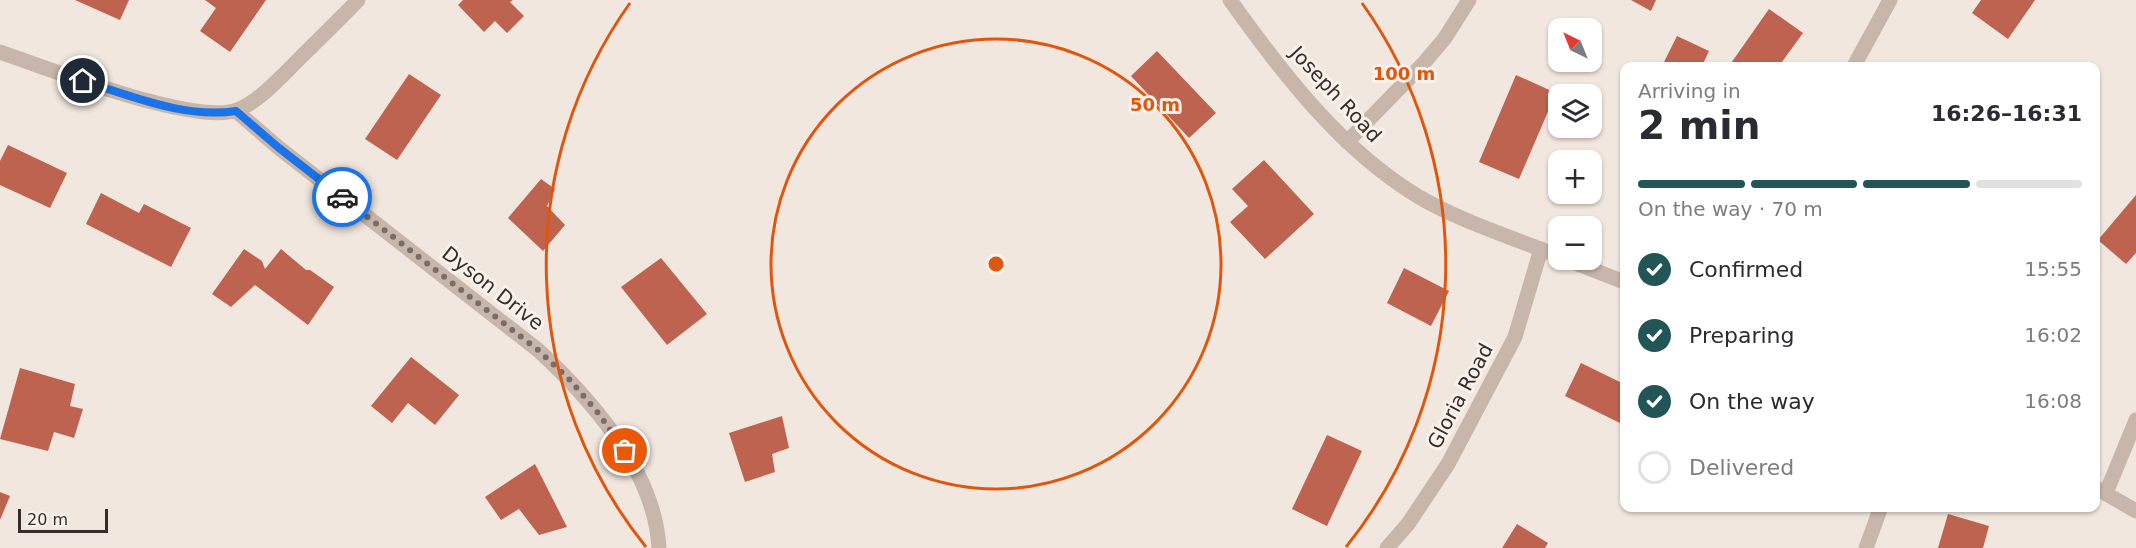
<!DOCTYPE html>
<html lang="en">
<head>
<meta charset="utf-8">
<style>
  body { margin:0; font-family:"DejaVu Sans",sans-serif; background:#f2f2f3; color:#2b2b33; height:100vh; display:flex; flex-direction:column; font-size:22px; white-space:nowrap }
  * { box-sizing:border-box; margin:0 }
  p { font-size:20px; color:#7c7c81 }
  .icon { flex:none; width:33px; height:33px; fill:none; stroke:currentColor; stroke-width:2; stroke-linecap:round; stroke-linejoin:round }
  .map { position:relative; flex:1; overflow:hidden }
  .drawer { position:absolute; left:1620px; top:62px; width:480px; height:450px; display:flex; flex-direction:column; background:#fff; border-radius:12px; box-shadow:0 2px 4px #0004 }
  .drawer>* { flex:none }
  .needle { width:39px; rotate:317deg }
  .controls { position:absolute; left:1548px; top:18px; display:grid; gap:12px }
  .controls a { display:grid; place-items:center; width:54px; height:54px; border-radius:12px; background:#fff; box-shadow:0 2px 4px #0004; font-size:30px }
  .scale { position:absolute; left:18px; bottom:15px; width:90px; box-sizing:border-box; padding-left:6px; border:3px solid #362d2a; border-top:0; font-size:16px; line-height:21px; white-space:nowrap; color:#362d2a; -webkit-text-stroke:4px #f9f1ea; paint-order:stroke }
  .pin { position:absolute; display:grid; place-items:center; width:51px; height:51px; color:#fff; margin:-26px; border:3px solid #fff; border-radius:50%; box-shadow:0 2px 6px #0007 }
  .courier { position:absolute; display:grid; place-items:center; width:60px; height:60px; margin:-30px; border:4px solid #1a73e8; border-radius:50%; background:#fff; color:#222; box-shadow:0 2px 8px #0007 }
  .headline em { font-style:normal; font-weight:600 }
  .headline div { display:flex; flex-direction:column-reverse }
  .headline { display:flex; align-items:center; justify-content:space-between; height:102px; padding:0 18px }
  h1 { font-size:39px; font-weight:600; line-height:45px }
  .bar { display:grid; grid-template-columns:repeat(4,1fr); gap:9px 6px; align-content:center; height:72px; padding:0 18px }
  .bar i { height:8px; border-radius:4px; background:#e1e1e2 }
  .bar .active { background:#255 }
  .bar p { grid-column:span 4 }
  ol { padding:0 18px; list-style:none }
  li { display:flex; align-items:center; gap:18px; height:66px }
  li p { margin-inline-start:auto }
  li .icon { padding:6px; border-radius:50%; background:#255; color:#fff; stroke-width:4 }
  li:last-child { color:#7c7c81 }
  li i { width:33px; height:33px; border:3px solid #e1e1e2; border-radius:50% }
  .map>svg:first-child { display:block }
</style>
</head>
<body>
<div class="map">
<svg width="2136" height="548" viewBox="0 0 2136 548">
  <rect width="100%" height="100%" fill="#f1e7de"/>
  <g fill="#bd6350">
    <polygon points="75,0 129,0 120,20"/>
    <polygon points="205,0 266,0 230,52 200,31 216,8"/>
    <polygon points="463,0 513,0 510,2 524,16 507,33 495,21 484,32 458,5"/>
    <polygon points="1631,0 1656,0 1651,11"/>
    <polygon points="1981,0 2035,0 2008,39 1972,13"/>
    <polygon points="1769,9 1803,33 1779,66 1729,66"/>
    <polygon points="1677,36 1709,51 1702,66 1662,66"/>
    <polygon points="1157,51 1216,113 1189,138 1131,76"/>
    <polygon points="409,74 441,95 397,160 365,139"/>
    <polygon points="1516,75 1556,93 1519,179 1479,162"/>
    <polygon points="8,145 67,173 50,208 0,185 0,161"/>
    <polygon points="1264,160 1314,214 1265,259 1230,222 1248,206 1232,189"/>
    <polygon points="541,179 555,189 547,206 565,225 543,251 508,218"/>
    <polygon points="101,193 139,213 144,204 191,228 171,267 86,224"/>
    <polygon points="2136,195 2136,253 2126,264 2098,240"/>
    <polygon points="244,249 262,261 265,269 281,249 306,270 310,270 334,287 308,325 255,285 231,307 212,294"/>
    <polygon points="661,258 707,314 667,345 621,287"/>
    <polygon points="1404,268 1449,291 1431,326 1387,303"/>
    <polygon points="411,357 459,395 435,425 408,403 392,423 371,406"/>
    <polygon points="1581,363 1624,384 1624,425 1565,396"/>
    <polygon points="20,368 75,384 70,406 83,409 74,438 54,432 48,451 0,439"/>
    <polygon points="782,416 789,448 772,454 775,472 745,482 729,433"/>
    <polygon points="1327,435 1362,451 1327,526 1292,509"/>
    <polygon points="535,464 567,527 539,535 519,509 501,520 485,497"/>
    <polygon points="0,492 10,496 0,520"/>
    <polygon points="1948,514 1989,526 1983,548 1938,548"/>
    <polygon points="1517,524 1548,543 1545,548 1502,548"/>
  </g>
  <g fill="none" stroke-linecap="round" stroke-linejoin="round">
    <g stroke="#c8b6ab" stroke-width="15">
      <path d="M1230,0c52,73 111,150 189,197 43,25 93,40 139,59"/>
      <path d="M0,52c46,16 195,74 237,58 22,-8 46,-35 63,-52 19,-19 39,-38 58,-58"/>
      <polyline points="1854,66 1890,0"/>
      <path d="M236,111l43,37 259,202c53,49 117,122 121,198"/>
      <polyline points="1347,142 1423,64 1445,38 1469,0"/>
      <polyline points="1568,260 1624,282"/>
      <polyline points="2096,488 2136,511"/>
      <polyline points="2106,493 2136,420"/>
      <polyline points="1387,548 1408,524 1448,464 1515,337 1541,249"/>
      <polyline points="1866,548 1881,507"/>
    </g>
  </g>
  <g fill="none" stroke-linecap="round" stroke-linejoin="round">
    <polyline stroke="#776e69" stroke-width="6" stroke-dasharray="0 10.8" points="342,197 538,350 569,379 599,414 625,451"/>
    <path stroke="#1a73e8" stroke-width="8" d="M83,81c49,15 102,38 153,30l43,37 63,49"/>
  </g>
  <g fill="none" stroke="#df570e" stroke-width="3">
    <circle cx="996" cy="264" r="225"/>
    <path d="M646 547A450 450 0 0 1 630 3M1362 3A450 450 0 0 1 1346 547"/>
  </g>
  <g text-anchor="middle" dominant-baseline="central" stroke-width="6" stroke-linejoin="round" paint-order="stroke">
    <g font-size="20" fill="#362d2a" stroke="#f9f1ea">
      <text transform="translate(1336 94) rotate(47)">Joseph Road</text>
      <text transform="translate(493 288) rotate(38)">Dyson Drive</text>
      <text transform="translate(1460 396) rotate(-62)">Gloria Road</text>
    </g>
  </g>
  <circle cx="996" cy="264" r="9" fill="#df570e" stroke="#f9f1ea" stroke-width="3"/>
  <g font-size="18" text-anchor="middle" font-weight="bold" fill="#df570e" stroke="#f9f1ea" stroke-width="6" stroke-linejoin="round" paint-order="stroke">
    <text x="1404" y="80">100 m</text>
    <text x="1155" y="111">50 m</text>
  </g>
</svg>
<div class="controls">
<a><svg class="needle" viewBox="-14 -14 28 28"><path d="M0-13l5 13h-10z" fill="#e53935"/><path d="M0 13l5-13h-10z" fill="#7c7c81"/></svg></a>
<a><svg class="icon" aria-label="layers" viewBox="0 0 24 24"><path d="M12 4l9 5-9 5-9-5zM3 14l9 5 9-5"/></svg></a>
<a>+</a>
<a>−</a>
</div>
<div class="scale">20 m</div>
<div class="pin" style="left:625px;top:451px;background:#ea580c"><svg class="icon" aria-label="bag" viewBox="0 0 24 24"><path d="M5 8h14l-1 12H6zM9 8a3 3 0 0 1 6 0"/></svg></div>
<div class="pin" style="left:83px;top:81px;background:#1f2937"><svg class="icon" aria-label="home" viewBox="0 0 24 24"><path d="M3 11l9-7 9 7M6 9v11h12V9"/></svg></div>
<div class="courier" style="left:342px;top:197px"><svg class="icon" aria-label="car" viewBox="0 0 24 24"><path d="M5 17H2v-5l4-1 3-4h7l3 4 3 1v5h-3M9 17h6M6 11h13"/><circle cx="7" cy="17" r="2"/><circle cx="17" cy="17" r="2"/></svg></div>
<section class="drawer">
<div class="headline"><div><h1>2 min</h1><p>Arriving in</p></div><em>16:26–16:31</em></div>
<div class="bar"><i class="active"></i><i class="active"></i><i class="active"></i><i></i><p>On the way · 70 m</p></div>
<ol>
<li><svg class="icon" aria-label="check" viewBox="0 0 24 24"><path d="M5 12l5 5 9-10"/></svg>Confirmed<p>15:55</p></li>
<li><svg class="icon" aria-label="check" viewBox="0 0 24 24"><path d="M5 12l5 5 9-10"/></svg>Preparing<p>16:02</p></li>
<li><svg class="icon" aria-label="check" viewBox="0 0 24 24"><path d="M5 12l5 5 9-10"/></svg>On the way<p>16:08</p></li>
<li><i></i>Delivered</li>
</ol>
</section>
</div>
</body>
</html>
